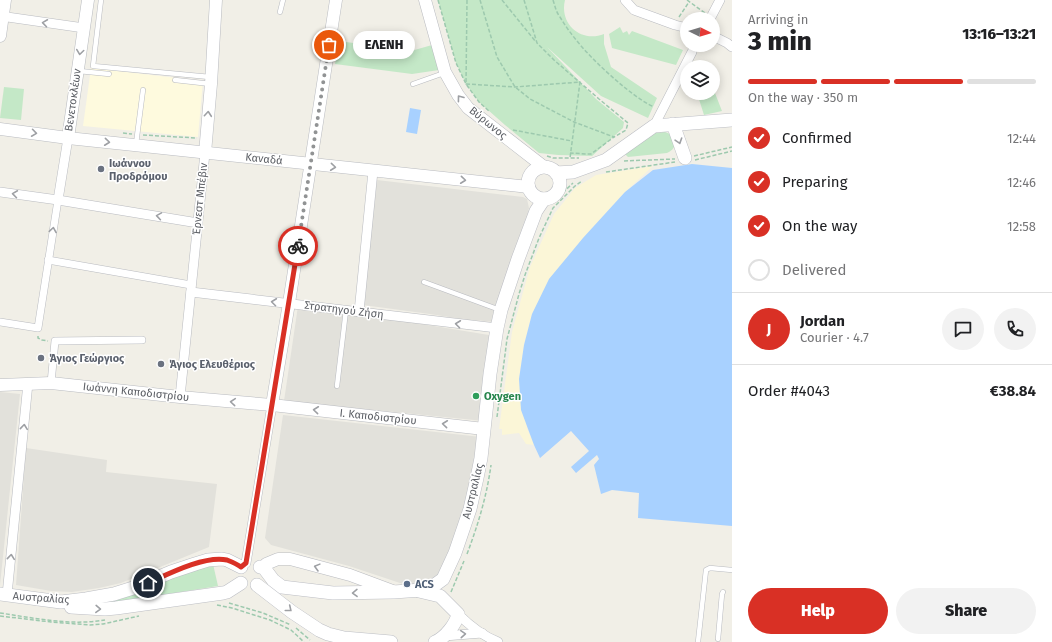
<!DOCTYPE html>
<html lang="en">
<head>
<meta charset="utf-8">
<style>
  body { margin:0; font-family:"Fira Sans",sans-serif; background:#f2f2f2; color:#202124; height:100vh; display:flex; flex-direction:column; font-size:15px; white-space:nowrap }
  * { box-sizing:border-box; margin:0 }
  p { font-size:13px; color:#757577 }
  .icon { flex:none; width:22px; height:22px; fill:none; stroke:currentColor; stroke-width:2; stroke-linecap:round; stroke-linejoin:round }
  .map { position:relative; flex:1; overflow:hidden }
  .panel { display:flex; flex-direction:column; background:#fff; width:320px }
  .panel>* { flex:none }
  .needle { width:26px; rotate:95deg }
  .fabs { position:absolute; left:680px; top:12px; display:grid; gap:8px }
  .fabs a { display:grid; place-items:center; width:40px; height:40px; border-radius:50%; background:#fff; box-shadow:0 2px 10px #0003; font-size:20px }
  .pin { position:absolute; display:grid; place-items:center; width:34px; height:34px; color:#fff; margin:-17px; border:2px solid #fff; border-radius:50%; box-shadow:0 1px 4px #0007 }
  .courier { position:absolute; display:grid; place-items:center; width:40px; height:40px; margin:-20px; border:3px solid #d93025; border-radius:50%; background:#fff; color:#222; box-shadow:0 1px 5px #0007 }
  .bubble { position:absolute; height:28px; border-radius:14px; background:#fff; box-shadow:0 2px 10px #0003; font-size:13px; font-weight:800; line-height:28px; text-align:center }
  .headline em { font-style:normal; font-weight:800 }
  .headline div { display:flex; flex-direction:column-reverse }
  .headline { display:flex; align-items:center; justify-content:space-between; height:68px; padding:0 16px }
  h1 { font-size:26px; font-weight:800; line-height:30px }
  .bar { display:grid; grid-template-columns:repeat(4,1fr); gap:6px 4px; align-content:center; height:48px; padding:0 16px }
  .bar i { height:5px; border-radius:3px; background:#e0e0e0 }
  .bar .on { background:#d93025 }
  .bar p { grid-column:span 4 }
  .line { display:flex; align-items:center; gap:10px; padding:0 16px; border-top:1px solid #e0e0e0 }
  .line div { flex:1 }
  .round { display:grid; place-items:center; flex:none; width:42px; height:42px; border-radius:21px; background:#f2f2f2 }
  ol { padding:0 16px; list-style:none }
  li { display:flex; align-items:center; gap:12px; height:44px }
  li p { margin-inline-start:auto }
  li .icon { padding:4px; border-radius:50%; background:#d93025; color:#fff; stroke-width:4 }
  li:last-child { color:#757577 }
  li i { width:22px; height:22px; border:2px solid #e0e0e0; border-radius:50% }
  .primary-button { display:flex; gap:8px; margin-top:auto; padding:8px 16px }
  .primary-button a { flex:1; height:46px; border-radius:24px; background:#d93025; color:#fff; font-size:16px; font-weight:800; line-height:46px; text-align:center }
  .primary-button a+a { background:#f2f2f2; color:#202124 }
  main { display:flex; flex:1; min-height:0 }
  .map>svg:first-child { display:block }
</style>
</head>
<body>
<main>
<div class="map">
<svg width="732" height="642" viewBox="0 0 732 642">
  <rect width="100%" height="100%" fill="#f1efe7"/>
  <polygon fill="#fefade" points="91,68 203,81 198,137 83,126"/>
  <g fill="#e2e1db">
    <polygon points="377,180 523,197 527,199 529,208 527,219 494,322 474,320 474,321 430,314 363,305"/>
    <polygon points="298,306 379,317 495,336 484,421 284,401"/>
    <polygon points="0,392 20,394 0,585"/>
    <polygon points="283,415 481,437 475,482 447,565 433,582 409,586 349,566 271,545 265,538"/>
    <polygon points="26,448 107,460 106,472 217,484 209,547 121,583 99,588 72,592 51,591 16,585"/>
  </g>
  <g fill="#c4e8c7">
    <path d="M438,0h127c-6,24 16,43 39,34v10l7,23 46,31 -9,20 -47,-22 -54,-49 49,52 28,23 -1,6 -31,28 -34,-1 -19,-2 -34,-28 -26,-23 -13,-18 -10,-21z"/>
    <polygon points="620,27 623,33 627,31 629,35 632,31 683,50 676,65 612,48 609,34"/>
    <polygon points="339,41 411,51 432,45 439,70 412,74 335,64"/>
    <polygon points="4,87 24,89 21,120 0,118"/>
    <polygon points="713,88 722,111 704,115 697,93 713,93"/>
    <path d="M665,132l5,2 5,10c-1,5 -4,7 -8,9l-39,4 -3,-3 28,-21z"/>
    <polygon points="213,564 218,586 107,604 96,601"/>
  </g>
  <polygon fill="#fbf6d7" points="653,166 625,192 583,238 532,314 524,345 519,379 527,428 534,445 526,444 519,433 502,435 502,429 499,429 512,332 530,267 554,214 575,188 596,175"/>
  <g fill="#a8d1ff">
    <polygon points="410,108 421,110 417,134 406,132"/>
    <polygon points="692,164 732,168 732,526 638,518 639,493 612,490 601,494 594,465 599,459 597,455 576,473 571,467 589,451 571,431 540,458 534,445 521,410 519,379 524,345 532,314 549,279 583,238 625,192 653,170"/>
  </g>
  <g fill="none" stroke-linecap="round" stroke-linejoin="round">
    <g stroke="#b9bbc0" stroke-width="5.5">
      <g id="service">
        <polyline points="101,0 93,66 210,77"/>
        <polyline points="280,12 283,0"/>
        <polyline points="79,71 109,74"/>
        <polyline points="175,80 211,84"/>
        <polyline points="413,84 444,73"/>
        <polyline points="136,144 143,90"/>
        <polyline points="424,282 500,310"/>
        <polyline points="337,386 346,310"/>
        <polyline points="718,639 722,594 723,592"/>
        <polyline points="698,642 706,570 710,568 732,570"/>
      </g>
    </g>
    <g stroke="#b9bbc0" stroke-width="8">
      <g id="pedestrian">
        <polyline points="48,260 191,285"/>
        <polyline points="0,322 38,328 58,200"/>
        <polyline points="51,383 55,341 142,340"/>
      </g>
    </g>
    <g stroke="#b9bbc0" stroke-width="10">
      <g id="minor">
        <polyline points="625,0 634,10 675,25 687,28"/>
        <polyline points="0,16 84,28"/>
        <polyline points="710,19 720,0"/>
        <polyline points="713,36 727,43 732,47"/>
        <polyline points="654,126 692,52"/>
        <polyline points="0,192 58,200 198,223"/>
        <polyline points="58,200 68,138"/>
        <polyline points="191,292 497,328"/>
        <polyline points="359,312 373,171"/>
        <polyline points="180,397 205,153"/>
        <polyline points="246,563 272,405"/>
        <polyline points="7,595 28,383"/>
        <path d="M458,614c11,11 25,22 40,28"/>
        <polyline points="444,636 482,633"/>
      </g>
    </g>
    <g stroke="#b9bbc0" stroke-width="13">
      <g id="tertiary">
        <polyline points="425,0 445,72 458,95 468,108 544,167"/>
        <polyline points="0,36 5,0"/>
        <polyline points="0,129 68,138 529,187"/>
        <polyline points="68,138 88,0"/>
        <polyline points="205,153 211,84 216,0"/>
        <polyline points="0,385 51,383 180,397 272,405 484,429"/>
        <polyline points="272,405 289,303 336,0"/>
        <polyline points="264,568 266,564 278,559 290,559 350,575 393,591"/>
      </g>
    </g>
    <g stroke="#bcbec4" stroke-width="14">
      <g id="secondary">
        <polyline points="673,124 685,158"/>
        <circle cx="544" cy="183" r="16"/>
        <polyline points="556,173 573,172 606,160 654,126 732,120"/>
        <polyline points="260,567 264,568 273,580 282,587 333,593 394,592 421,590 432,587 443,579 455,553 470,509 477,478 481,458 490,374 497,328 501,310 518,259 536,211 544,199"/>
        <polyline points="257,585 292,612 319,630 328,634 344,638 391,642"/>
        <path d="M419,591l21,5 18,18c-2,10 -13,24 -23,28"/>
        <polyline points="0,594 61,602 86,599 114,594 133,588 171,572 195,564 208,560 222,559 227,560 241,567"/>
        <polyline points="71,607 105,609 116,608 223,593 227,592 241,583"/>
      </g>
    </g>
    <g stroke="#9dc9ae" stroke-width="1.5" stroke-dasharray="4 2" stroke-linecap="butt">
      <polyline points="438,0 456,63 466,84 479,102 490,112"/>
      <polyline points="467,0 466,84 515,87 580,82 570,158"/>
      <polyline points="480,0 497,57 515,87 530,99 574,122 614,137 591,154 587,154 570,153"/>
      <polyline points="502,0 536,42"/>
      <polyline points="524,0 537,43 554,60 599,99 628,123 626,130 614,137"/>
      <path d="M553,0c2,6 3,12 7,17 16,27 40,50 64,70 9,7 19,15 30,20"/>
      <polyline points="687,0 705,13"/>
      <polyline points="679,17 689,2"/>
      <polyline points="513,130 572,141"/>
      <polyline points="123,133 132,134"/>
      <polyline points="143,135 197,138"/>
      <polyline points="547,156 553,158 579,158"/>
      <polyline points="694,156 732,147"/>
      <polyline points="695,160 732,151"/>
      <polyline points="624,161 675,159"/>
      <polyline points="606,172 675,162"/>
      <polyline points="554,201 573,183"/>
      <polyline points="38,336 38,338 42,340 48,341"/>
      <polyline points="497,417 507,339 519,294 525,275 539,238 553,208 575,186 582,181"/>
      <path d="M467,554c11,-29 20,-59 24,-89"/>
      <polyline points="451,592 464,561"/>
      <polyline points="229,603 263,613 291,625"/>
      <polyline points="217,605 232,608 270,620 291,630 304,642"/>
      <path d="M0,613c34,5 71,13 105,7"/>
      <polyline points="0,616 51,622 90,625 103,624 139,616"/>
      <polyline points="296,628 310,640"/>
    </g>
    <use href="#service" stroke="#fff" stroke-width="4.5"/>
    <use href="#pedestrian" stroke="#fff" stroke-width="7"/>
    <use href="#minor" stroke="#fff" stroke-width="9"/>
    <use href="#tertiary" stroke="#fff" stroke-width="12"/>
    <use href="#secondary" stroke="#fff" stroke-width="13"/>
  </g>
  <defs><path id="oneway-chevron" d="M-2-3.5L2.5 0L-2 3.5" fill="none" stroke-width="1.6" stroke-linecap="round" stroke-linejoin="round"/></defs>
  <g stroke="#9ea0a4">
    <use href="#oneway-chevron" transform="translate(45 23) rotate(-172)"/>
    <use href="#oneway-chevron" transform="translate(80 52) rotate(98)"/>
    <use href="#oneway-chevron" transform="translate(460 98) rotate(-127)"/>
    <use href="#oneway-chevron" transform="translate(208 114) rotate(-85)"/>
    <use href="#oneway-chevron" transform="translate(34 133) rotate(8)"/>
    <use href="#oneway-chevron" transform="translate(679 141) rotate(72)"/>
    <use href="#oneway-chevron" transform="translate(107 142) rotate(6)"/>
    <use href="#oneway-chevron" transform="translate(333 167) rotate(6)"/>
    <use href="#oneway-chevron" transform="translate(463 180) rotate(6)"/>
    <use href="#oneway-chevron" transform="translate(15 194) rotate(-172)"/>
    <use href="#oneway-chevron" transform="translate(159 216) rotate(-171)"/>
    <use href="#oneway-chevron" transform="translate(53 230) rotate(-81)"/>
    <use href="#oneway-chevron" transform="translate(274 302) rotate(-173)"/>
    <use href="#oneway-chevron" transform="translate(458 324) rotate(-173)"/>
    <use href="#oneway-chevron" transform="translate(233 402) rotate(-175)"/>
    <use href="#oneway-chevron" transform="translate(316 410) rotate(-174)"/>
    <use href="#oneway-chevron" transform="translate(445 424) rotate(-174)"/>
    <use href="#oneway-chevron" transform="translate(24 427) rotate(-84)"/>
    <use href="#oneway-chevron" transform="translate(11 557) rotate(-84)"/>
    <use href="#oneway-chevron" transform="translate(317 567) rotate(-165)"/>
    <use href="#oneway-chevron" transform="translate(355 593) rotate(179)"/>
    <use href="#oneway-chevron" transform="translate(98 609) rotate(2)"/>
    <use href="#oneway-chevron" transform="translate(289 609) rotate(39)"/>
    <use href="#oneway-chevron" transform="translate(463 634) rotate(-4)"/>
  </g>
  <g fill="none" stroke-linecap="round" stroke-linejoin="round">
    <polyline stroke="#919394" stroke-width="4" stroke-dasharray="0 7.2" points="298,246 329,45"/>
    <path stroke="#d93025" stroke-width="5" d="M148,583c20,-9 57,-28 79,-23 5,2 10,4 14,7l5,-4 52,-317"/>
  </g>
  <g fill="#6b7280" stroke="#fff" stroke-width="1.5">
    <circle cx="101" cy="169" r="4"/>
    <circle cx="41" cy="358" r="4"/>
    <circle cx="161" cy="364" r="4"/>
  </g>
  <circle fill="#2e9e5b" stroke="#fff" stroke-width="1.5" cx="476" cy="396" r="4"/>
  <circle fill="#5c6f8a" stroke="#fff" stroke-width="1.5" cx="407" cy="584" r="4"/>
  <g text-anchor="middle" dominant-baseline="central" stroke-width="3" stroke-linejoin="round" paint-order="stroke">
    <g font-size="11" fill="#5e6167" stroke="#fff">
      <text transform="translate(73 100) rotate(-82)">Βενετοκλέων</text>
      <text transform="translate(488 123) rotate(39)">Βύρωνος</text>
      <text transform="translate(264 159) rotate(6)">Καναδά</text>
      <text transform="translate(200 199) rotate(-84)">Έρνεστ Μπέβιν</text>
      <text transform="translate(344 310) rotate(7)">Στρατηγού Ζήση</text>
      <text transform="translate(136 392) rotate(6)">Ιωάννη Καποδιστρίου</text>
      <text transform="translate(378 417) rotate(6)">Ι. Καποδιστρίου</text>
      <text transform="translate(473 491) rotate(-76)">Αυστραλίας</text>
      <text transform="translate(41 598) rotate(4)">Αυστραλίας</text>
    </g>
    <g font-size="11" font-weight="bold" fill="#5b616d" stroke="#fff" text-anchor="start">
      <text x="109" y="163">Ιωάννου<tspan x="109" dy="13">Προδρόμου</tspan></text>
      <text x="49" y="358">Άγιος Γεώργιος</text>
      <text x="169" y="364">Άγιος Ελευθέριος</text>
    </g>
    <g font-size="11" font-weight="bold" fill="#27864d" stroke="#fff" text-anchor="start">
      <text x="484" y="396">Oxygen</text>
    </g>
    <g font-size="11" font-weight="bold" fill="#4e5e75" stroke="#fff" text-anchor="start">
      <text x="415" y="584">ACS</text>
    </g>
  </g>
</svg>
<div class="fabs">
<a><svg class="needle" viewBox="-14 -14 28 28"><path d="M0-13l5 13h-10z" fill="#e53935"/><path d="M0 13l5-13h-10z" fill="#757577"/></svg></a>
<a><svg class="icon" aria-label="layers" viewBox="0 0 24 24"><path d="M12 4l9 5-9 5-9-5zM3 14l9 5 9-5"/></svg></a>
</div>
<div class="pin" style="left:329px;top:45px;background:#ea580c"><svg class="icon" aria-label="bag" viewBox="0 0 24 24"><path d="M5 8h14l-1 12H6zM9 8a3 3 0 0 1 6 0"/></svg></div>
<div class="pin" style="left:148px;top:583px;background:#1f2937"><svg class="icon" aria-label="home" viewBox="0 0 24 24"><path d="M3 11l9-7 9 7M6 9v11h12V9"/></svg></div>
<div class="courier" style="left:298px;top:246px"><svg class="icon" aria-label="bike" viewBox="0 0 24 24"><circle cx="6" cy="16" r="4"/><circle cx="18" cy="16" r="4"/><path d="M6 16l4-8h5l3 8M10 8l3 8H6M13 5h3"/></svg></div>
<div class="bubble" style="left:353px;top:31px;width:62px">ΕΛΕΝΗ</div>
</div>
<section class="panel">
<div class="headline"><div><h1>3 min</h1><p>Arriving in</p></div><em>13:16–13:21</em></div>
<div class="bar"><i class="on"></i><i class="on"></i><i class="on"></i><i></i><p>On the way · 350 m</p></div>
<ol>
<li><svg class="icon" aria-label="check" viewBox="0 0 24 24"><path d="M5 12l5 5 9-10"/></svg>Confirmed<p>12:44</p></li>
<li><svg class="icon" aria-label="check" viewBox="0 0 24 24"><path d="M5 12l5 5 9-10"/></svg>Preparing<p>12:46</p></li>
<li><svg class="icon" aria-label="check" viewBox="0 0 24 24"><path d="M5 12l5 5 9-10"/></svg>On the way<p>12:58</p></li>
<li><i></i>Delivered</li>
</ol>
<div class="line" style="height:72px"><b class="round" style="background:#d93025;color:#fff">J</b><div><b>Jordan</b><p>Courier · 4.7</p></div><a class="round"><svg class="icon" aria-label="chat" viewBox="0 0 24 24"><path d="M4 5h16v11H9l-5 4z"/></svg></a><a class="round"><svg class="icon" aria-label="phone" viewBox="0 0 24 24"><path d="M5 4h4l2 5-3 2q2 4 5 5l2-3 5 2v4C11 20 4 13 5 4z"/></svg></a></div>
<div class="line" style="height:52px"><div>Order #4043</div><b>€38.84</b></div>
<div class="primary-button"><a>Help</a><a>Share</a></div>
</section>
</main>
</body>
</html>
